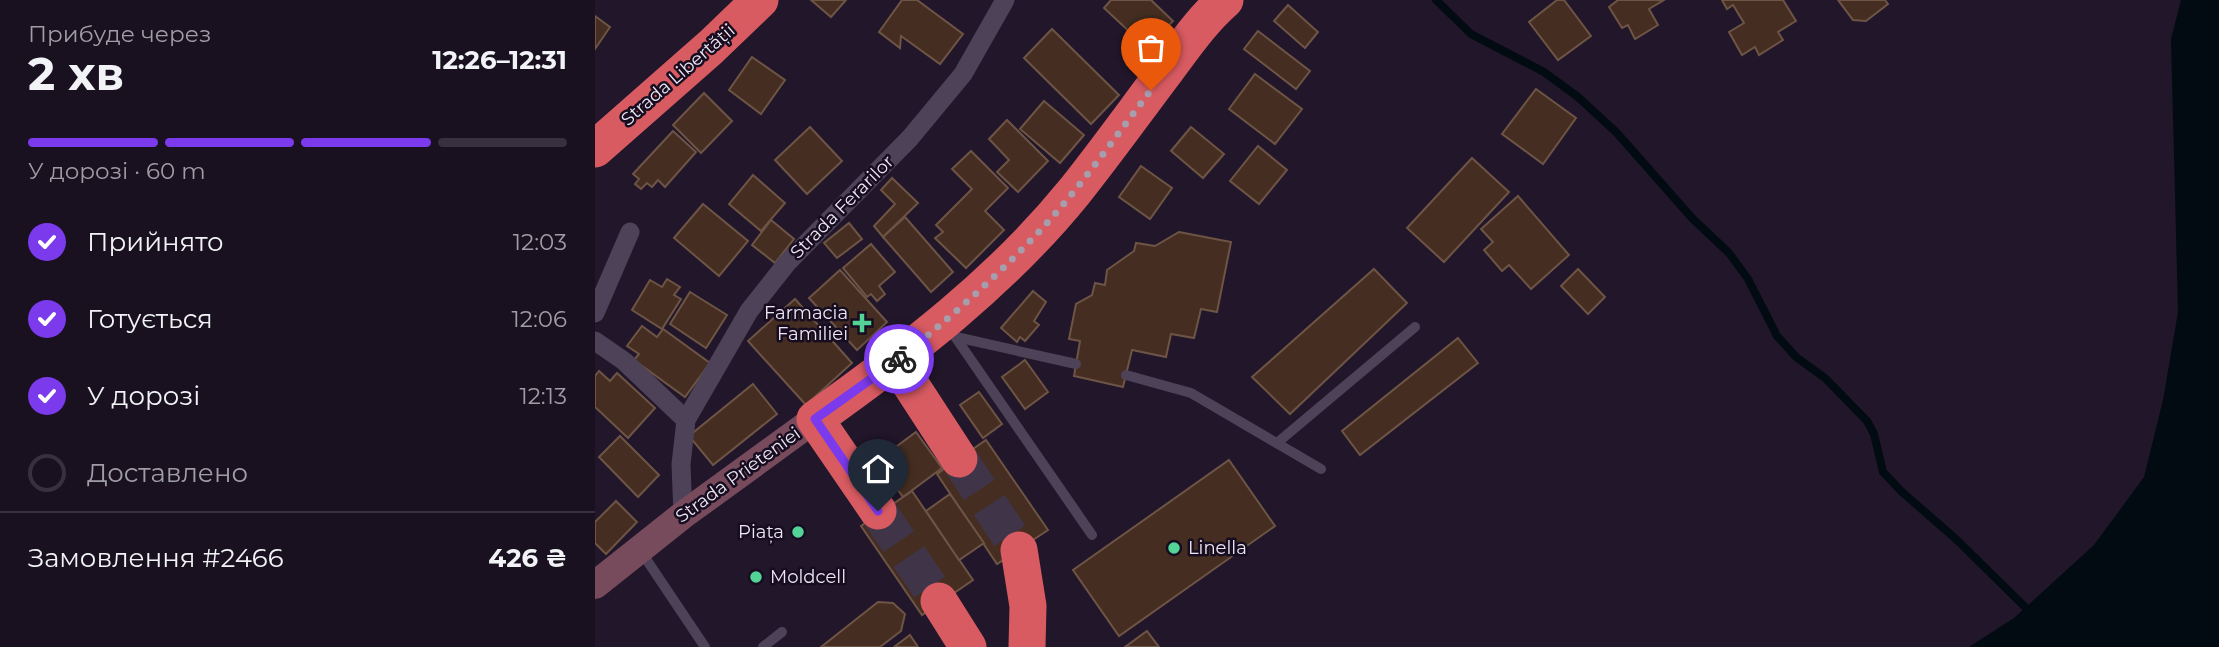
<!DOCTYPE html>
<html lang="uk">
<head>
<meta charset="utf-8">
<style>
  body { margin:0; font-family:Montserrat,sans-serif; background:#261e2d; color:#f1f3f6; height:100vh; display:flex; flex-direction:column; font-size:26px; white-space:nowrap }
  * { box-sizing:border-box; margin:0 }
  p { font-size:23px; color:#9f9da5 }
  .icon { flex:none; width:38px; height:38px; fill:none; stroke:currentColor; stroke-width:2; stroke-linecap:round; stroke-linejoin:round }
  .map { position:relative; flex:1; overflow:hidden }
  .sheet { display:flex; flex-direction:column; background:#191020; width:595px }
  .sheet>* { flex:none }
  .pin { position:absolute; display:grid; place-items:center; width:60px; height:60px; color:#fff; margin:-72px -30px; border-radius:50% 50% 50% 0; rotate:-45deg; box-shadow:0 0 7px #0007 }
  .pin .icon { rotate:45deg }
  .courier { position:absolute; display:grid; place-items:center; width:70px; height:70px; margin:-35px; border:5px solid #7c3aed; border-radius:50%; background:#fff; color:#222; box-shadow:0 2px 9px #0007 }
  .head em { font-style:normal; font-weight:700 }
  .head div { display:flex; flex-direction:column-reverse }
  .head { display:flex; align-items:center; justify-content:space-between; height:119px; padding:0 28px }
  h1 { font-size:46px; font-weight:700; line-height:52px }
  .bar { display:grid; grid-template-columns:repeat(4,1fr); gap:10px 7px; align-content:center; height:84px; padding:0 28px }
  .bar i { height:9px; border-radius:5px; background:#37303e }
  .bar .on { background:#7c3aed }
  .bar p { grid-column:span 4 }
  .line { display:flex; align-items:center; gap:18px; padding:0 28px; border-top:2px solid #37303e }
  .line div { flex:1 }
  ol { padding:0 28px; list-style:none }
  li { display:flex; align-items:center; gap:21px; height:77px }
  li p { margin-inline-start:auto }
  li .icon { padding:7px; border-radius:50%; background:#7c3aed; color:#fff; stroke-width:4 }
  li:last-child { color:#9f9da5 }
  li i { width:38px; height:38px; border:4px solid #37303e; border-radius:50% }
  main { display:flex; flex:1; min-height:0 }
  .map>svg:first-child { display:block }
</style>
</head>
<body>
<main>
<section class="sheet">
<div class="head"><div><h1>2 хв</h1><p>Прибуде через</p></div><em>12:26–12:31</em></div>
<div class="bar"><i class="on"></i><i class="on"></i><i class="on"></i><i></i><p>У дорозі · 60 m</p></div>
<ol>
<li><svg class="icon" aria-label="check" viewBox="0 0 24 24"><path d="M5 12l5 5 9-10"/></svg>Прийнято<p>12:03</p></li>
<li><svg class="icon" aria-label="check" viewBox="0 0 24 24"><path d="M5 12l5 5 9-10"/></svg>Готується<p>12:06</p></li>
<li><svg class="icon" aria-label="check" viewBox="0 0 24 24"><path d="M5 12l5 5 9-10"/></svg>У дорозі<p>12:13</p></li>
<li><i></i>Доставлено</li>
</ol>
<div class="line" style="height:91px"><div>Замовлення #2466</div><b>426 ₴</b></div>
</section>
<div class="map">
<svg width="1624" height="647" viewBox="0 0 1624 647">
  <rect width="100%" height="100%" fill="#21162a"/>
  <polygon fill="#020b11" points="1586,0 1624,0 1624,647 1374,647 1419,618 1499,545 1549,477 1568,400 1583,312 1576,39"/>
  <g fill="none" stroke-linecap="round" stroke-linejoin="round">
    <polyline stroke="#020b11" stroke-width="8" points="841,0 876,34 949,72 983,97 1022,133 1097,218 1134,253 1153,279 1182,336 1201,357 1230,378 1272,421 1279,434 1288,472 1307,492 1362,540 1438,615"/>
  </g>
  <g fill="#452e21" stroke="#6d5445" stroke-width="2">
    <polygon points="216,0 251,0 236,17"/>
    <polygon points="307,0 322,0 368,34 345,64 306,36 305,48 284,32"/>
    <polygon points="516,0 556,0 578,21 552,48 509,8"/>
    <polygon points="962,0 969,0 996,36 963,60 934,22"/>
    <polygon points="1023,0 1069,0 1054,9 1063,25 1040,39 1033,25 1027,28 1014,7"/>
    <polygon points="1127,0 1188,0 1201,21 1183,32 1188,40 1164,55 1160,47 1147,55 1134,32 1149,23 1138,5 1132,9"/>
    <polygon points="1243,0 1290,0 1293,4 1271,21 1258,20"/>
    <polygon points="693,5 723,32 710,48 679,21"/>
    <polygon points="0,16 15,27 0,49"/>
    <polygon points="457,29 524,95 496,124 429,58"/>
    <polygon points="663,31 715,71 701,89 649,49"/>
    <polygon points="157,57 190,80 166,114 134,90"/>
    <polygon points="660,74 707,109 680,144 634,109"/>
    <polygon points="941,89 981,118 948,164 907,134"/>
    <polygon points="109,93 137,121 106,153 78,125"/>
    <polygon points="449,101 489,135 465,163 425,129"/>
    <polygon points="412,120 453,161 423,192 402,172 414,160 394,139"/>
    <polygon points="215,127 247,161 212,194 180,160"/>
    <polygon points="596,127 629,154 608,178 576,151"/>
    <polygon points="78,131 101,152 70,187 63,180 57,187 52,183 46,189 40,184 44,179 38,174"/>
    <polygon points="663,146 692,170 664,204 635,181"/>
    <polygon points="376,151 413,188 390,211 409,230 371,268 340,238 348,232 341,225 377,189 357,169"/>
    <polygon points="877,158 914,192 849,262 812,228"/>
    <polygon points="546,166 577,188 555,219 524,197"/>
    <polygon points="158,175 190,203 166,231 134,204"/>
    <polygon points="297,178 323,203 288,237 279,226 300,204 286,190"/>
    <polygon points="923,196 974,255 936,289 914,265 907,271 889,250 898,242 886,229"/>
    <polygon points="108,204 153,241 124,276 79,238"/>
    <polygon points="310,217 358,272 336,292 288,237"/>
    <polygon points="176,220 199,239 180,263 157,245"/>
    <polygon points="254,223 267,239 242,258 229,243"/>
    <polygon points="584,232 636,242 622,312 606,309 599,338 576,334 571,357 537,350 528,387 479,376 485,341 474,339 481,304 497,295 500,283 510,285 512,270 539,251 541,243 560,246"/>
    <polygon points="276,244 300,272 284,286 290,294 282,301 276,294 272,297 248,268"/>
    <polygon points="779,269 812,303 695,414 657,377"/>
    <polygon points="983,269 1010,297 993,314 966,286"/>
    <polygon points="245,270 292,322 262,350 214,298"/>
    <polygon points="72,279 85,287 79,295 86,299 67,329 37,310 55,280 67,287"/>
    <polygon points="438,291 451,302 439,321 444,325 430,341 425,337 422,342 406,328"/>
    <polygon points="95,292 132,315 111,348 75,324"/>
    <polygon points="200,299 257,363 211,405 153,341"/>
    <polygon points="47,326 62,337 68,329 115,363 90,397 39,360 44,354 32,346"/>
    <polygon points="863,338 883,363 765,455 747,431"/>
    <polygon points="430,360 453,392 430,409 407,377"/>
    <polygon points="4,371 15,381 22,373 60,408 33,438 0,407 0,376"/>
    <polygon points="158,384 182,414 118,465 94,436"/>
    <polygon points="384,392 407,424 388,438 365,405"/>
    <polygon points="321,432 347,468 308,497 282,461"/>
    <polygon points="25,436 64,475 43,497 4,457"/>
    <polygon points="391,440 453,530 402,564 342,474"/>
    <polygon points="634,460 680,526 524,636 478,570"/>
    <polygon points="317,491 378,580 327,615 266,526"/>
    <polygon points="355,494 389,543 364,560 331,511"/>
    <polygon points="21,501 42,522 11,554 0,543 0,522"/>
    <polygon points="283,602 298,603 310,614 306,631 285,647 226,647"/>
    <polygon points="552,631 564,647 530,647"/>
    <polygon points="315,635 323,647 299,647"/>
  </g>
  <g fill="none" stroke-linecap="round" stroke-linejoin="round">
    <g stroke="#403548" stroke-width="37" stroke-dasharray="37 18" stroke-linecap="butt">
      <polyline points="364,459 424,550"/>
      <polyline points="283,511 344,601"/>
    </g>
    <g stroke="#4e4259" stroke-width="10">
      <polyline points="352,325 497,535"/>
      <polyline points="361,337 481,364"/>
      <polyline points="531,375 596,393 726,469"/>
      <polyline points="682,443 820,327"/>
      <polyline points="45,550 110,647"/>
      <polyline points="168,647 187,632"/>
    </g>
    <g stroke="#4e4259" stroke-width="19">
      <polyline points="0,313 35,232"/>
      <polyline points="0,341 29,361 91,420"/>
      <polyline points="88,515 86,464 91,420 154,311 192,263 315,138 368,74 410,0"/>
    </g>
    <polyline stroke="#774a5c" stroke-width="28" points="0,585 88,515 220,419"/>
    <g stroke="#d85b62" stroke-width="37">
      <polyline points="0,149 116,47 165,0"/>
      <polyline points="301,362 364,459"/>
      <path d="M283,511l-63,-92c94,-67 186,-137 259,-227 32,-40 62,-82 93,-123 18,-24 35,-49 58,-69"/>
      <polyline points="424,550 433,606 432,647"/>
      <polyline points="344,601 373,647"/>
    </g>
  </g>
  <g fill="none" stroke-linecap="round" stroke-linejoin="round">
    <path stroke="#a69dad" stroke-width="7" stroke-dasharray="0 12.6" d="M304,359c47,-38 93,-78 135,-122 43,-45 79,-97 117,-147"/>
    <polyline stroke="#7c3aed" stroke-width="9" points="283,511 220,419 304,359"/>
  </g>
  <g fill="#54d396" stroke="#170d20" stroke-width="2.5">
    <path d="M263.5 312.5h7v7h7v7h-7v7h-7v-7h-7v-7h7z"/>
    <circle cx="203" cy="532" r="7"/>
    <circle cx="579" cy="548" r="7"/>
    <circle cx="161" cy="577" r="7"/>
  </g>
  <g text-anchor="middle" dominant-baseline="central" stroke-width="5" stroke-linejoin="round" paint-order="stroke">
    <g font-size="18" fill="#ede6f4" stroke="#170d20">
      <text transform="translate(83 75) rotate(-41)">Strada Libertății</text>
      <text transform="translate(247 207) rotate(-45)">Strada Ferarilor</text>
      <text transform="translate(143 475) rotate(-36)">Strada Prieteniei</text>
    </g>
    <g font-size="18" fill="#ede6f4" stroke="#170d20" text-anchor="end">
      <text x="253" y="313">Farmacia<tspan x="253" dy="21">Familiei</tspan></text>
      <text x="189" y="532">Piața</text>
      <text x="593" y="548" text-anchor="start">Linella</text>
      <text x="175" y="577" text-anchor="start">Moldcell</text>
    </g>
  </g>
</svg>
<div class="pin" style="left:556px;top:90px;background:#ea580c"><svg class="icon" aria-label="bag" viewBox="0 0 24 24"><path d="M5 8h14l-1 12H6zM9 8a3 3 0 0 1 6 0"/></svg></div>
<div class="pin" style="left:283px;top:511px;background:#1f2937"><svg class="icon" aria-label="home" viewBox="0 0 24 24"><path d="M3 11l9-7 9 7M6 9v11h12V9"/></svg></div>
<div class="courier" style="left:304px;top:359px"><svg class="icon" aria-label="bike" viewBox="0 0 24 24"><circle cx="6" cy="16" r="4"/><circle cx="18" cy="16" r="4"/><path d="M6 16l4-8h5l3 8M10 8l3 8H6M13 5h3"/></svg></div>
</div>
</main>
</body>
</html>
